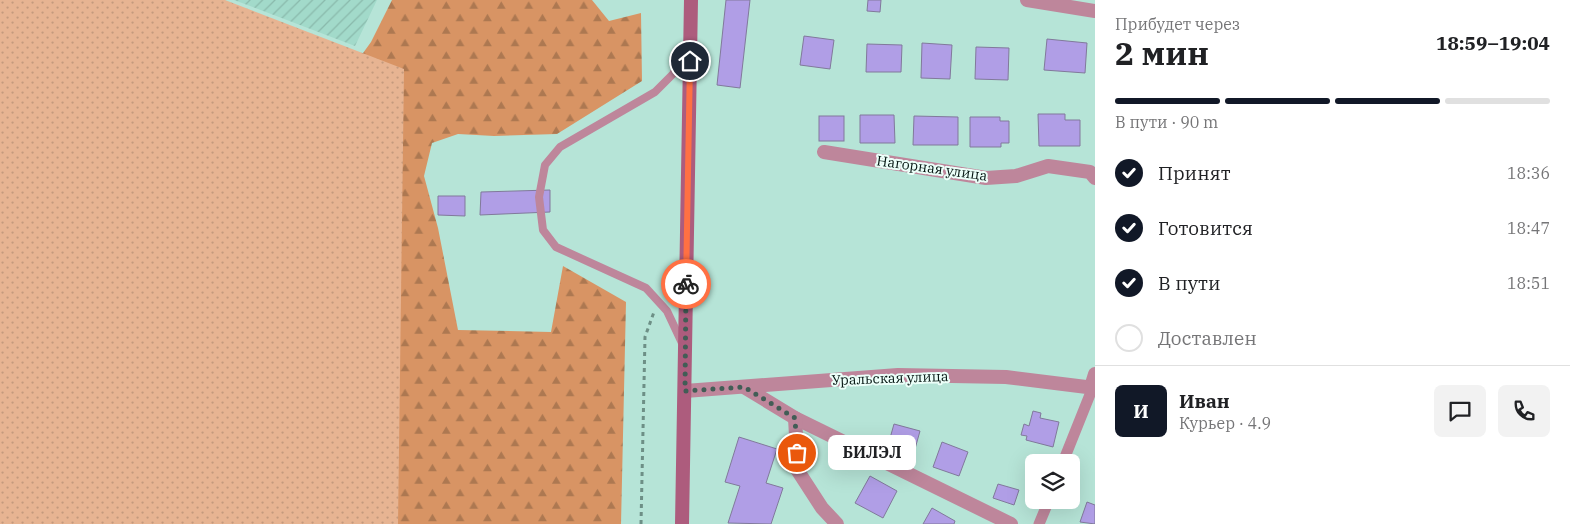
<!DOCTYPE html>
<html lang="ru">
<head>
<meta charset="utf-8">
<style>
  body { margin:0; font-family:"IBM Plex Serif",serif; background:#f2f2f2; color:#202124; height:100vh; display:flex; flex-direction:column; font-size:19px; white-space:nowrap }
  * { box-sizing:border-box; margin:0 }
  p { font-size:16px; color:#757577 }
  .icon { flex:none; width:28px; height:28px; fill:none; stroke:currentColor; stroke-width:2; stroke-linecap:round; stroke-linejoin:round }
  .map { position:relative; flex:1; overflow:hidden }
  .drawer { display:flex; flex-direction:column; background:#fff; width:475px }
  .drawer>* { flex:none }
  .tools { position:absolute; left:1025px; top:454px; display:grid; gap:10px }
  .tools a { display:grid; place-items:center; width:55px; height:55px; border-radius:8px; background:#fff; box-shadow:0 5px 20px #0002; font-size:25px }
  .pin { position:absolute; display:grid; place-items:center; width:42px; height:42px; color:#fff; margin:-21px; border:2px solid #fff; border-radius:50%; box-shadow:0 1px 5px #0007 }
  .courier { position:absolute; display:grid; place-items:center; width:50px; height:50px; margin:-25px; border:4px solid #ff7043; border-radius:50%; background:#fff; color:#222; box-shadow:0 1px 6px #0007 }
  .bubble { position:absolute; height:35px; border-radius:8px; background:#fff; box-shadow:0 5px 20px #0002; font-size:16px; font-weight:700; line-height:35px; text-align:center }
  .summary em { font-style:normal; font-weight:700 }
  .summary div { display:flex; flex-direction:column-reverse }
  .summary { display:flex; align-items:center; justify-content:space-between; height:85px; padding:0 20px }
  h1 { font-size:32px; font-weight:700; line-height:38px }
  .bar { display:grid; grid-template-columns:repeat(4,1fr); gap:8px 5px; align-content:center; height:60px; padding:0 20px }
  .bar i { height:6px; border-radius:4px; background:#e0e0e0 }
  .bar .selected { background:#111827 }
  .bar p { grid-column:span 4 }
  .line { display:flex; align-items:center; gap:12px; padding:0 20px; border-top:1px solid #e0e0e0 }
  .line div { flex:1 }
  .round { display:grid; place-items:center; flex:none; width:52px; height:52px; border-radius:8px; background:#f2f2f2 }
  ol { padding:0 20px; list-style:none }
  li { display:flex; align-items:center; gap:15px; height:55px }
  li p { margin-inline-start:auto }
  li .icon { padding:5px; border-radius:50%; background:#111827; color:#fff; stroke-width:4 }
  li:last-child { color:#757577 }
  li i { width:28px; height:28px; border:2px solid #e0e0e0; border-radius:50% }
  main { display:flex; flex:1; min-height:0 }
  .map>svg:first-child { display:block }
</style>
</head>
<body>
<main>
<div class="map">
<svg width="1095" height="524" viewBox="0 0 1095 524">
  <defs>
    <pattern id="industrial-furrows" width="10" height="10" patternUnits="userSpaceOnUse" patternTransform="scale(1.25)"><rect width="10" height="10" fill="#a2daca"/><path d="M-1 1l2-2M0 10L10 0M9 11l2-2" fill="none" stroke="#8abaac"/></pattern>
    <pattern id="forest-firs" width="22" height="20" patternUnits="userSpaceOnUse" patternTransform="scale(1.25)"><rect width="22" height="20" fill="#d89464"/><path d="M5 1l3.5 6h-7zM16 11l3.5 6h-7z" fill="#ad7851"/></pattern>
    <pattern id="park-dots" width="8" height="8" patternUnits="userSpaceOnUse" patternTransform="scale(1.25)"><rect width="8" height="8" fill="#e7b492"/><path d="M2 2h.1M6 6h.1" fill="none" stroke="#c49a7d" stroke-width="1.8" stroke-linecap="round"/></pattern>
  </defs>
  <rect width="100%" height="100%" fill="#b6e4d7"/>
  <polygon fill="url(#industrial-furrows)" points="234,0 377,0 355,46"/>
  <polygon fill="url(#forest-firs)" points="0,0 358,60 371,42 392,0 592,0 609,21 641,13 642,81 557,134 494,136 458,134 432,143 424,176 438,228 458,330 551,332 563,266 626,302 621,524 0,524"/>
  <polygon fill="url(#park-dots)" points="0,0 225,0 404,69 398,524 0,524"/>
  <g fill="#b09ee6" stroke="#81799b">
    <polygon points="726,0 750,0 740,88 717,85"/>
    <polygon points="868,0 881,0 880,12 867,11"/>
    <polygon points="804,36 834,40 830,69 800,65"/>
    <polygon points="1047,39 1087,43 1085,73 1044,70"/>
    <polygon points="922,43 952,45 950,79 921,78"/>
    <polygon points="867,44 902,45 901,72 866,72"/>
    <polygon points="976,47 1009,48 1008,80 975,79"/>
    <polygon points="1038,114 1065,114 1065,120 1080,120 1080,146 1039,146"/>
    <polygon points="860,115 894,115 895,143 860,143"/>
    <rect x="819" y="116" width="25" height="25"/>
    <polygon points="914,116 958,117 958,145 913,145"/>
    <polygon points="970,117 1000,117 1000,121 1009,121 1009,143 1001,143 1001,147 970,147"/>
    <polygon points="550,190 550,212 480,215 481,192"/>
    <polygon points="438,196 465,196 465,216 438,215"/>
    <polygon points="1033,411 1041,413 1040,418 1059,422 1053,447 1026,440 1027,436 1021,435 1024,424 1029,426"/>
    <polygon points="894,424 920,431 913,456 887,449"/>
    <polygon points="739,437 777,449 766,483 783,488 771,524 728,523 740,486 725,482"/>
    <polygon points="942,442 968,452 959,476 933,467"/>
    <polygon points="870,476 897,491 883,518 855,503"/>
    <polygon points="998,484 1019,490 1014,505 993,498"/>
    <polygon points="1087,502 1095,505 1095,524 1080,522"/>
    <polygon points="932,508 955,521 954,524 923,524"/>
  </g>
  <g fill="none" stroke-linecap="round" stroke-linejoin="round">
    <polyline stroke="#6d8f86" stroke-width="3" stroke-dasharray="4 4" stroke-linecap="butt" points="641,524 645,337 654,312"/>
    <polyline stroke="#be869b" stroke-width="8" points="682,343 667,311 646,288 556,247 543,230 539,197 545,165 560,147 655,92 673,74 688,45"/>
    <g stroke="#be869b" stroke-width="11">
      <polyline points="1063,462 1093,387"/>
      <polyline points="1039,524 1049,500"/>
    </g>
    <g stroke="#be869b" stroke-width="14">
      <polyline points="1027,0 1095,11"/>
      <polyline points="824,152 986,178 1016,176 1048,166 1090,172 1095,178"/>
      <polyline points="744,387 795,418 1011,524"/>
      <polyline points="1091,387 1095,374"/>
      <polyline points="685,391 898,375 1006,377 1095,388"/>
      <polyline points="795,418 798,471 822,508 837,524"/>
    </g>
    <polyline stroke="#ad5c7d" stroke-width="14" points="682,524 691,0"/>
  </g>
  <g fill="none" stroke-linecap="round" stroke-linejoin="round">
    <polyline stroke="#425d56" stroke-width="5" stroke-dasharray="0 9" points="686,284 685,391 744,387 795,418 797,453"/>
    <polyline stroke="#ff7043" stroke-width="6" points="686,284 690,61"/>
  </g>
  <g text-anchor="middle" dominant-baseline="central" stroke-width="4" stroke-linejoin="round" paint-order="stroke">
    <g font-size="14" fill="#041511" stroke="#ecfff9">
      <text transform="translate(932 168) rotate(8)">Нагорная улица</text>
      <text transform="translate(890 378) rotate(-2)">Уральская улица</text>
    </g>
  </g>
</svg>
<div class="tools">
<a><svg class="icon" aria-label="layers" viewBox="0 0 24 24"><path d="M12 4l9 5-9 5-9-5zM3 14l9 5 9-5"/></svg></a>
</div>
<div class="pin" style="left:797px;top:453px;background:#ea580c"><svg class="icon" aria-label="bag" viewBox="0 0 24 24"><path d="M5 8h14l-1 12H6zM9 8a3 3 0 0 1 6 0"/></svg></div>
<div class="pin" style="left:690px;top:61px;background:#1f2937"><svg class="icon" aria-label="home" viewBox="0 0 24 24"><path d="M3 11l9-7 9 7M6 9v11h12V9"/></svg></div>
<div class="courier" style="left:686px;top:284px"><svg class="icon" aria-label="bike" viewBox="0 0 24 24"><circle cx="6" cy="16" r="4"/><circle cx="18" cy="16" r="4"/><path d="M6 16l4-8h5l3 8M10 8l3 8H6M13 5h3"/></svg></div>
<div class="bubble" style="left:828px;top:435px;width:88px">БИЛЭЛ</div>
</div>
<section class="drawer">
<div class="summary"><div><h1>2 мин</h1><p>Прибудет через</p></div><em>18:59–19:04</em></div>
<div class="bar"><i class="selected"></i><i class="selected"></i><i class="selected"></i><i></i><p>В пути · 90 m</p></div>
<ol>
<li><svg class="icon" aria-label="check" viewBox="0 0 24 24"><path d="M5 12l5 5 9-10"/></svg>Принят<p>18:36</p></li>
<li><svg class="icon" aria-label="check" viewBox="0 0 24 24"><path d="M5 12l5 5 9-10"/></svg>Готовится<p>18:47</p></li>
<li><svg class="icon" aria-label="check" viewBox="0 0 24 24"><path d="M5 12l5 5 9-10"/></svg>В пути<p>18:51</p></li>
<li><i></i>Доставлен</li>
</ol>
<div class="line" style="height:90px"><b class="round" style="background:#111827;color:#fff">И</b><div><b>Иван</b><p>Курьер · 4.9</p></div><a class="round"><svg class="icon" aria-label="chat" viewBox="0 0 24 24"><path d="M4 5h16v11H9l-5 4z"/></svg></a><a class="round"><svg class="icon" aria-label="phone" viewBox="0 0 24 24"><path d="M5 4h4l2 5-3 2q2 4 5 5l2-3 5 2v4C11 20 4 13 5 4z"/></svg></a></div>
</section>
</main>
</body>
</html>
